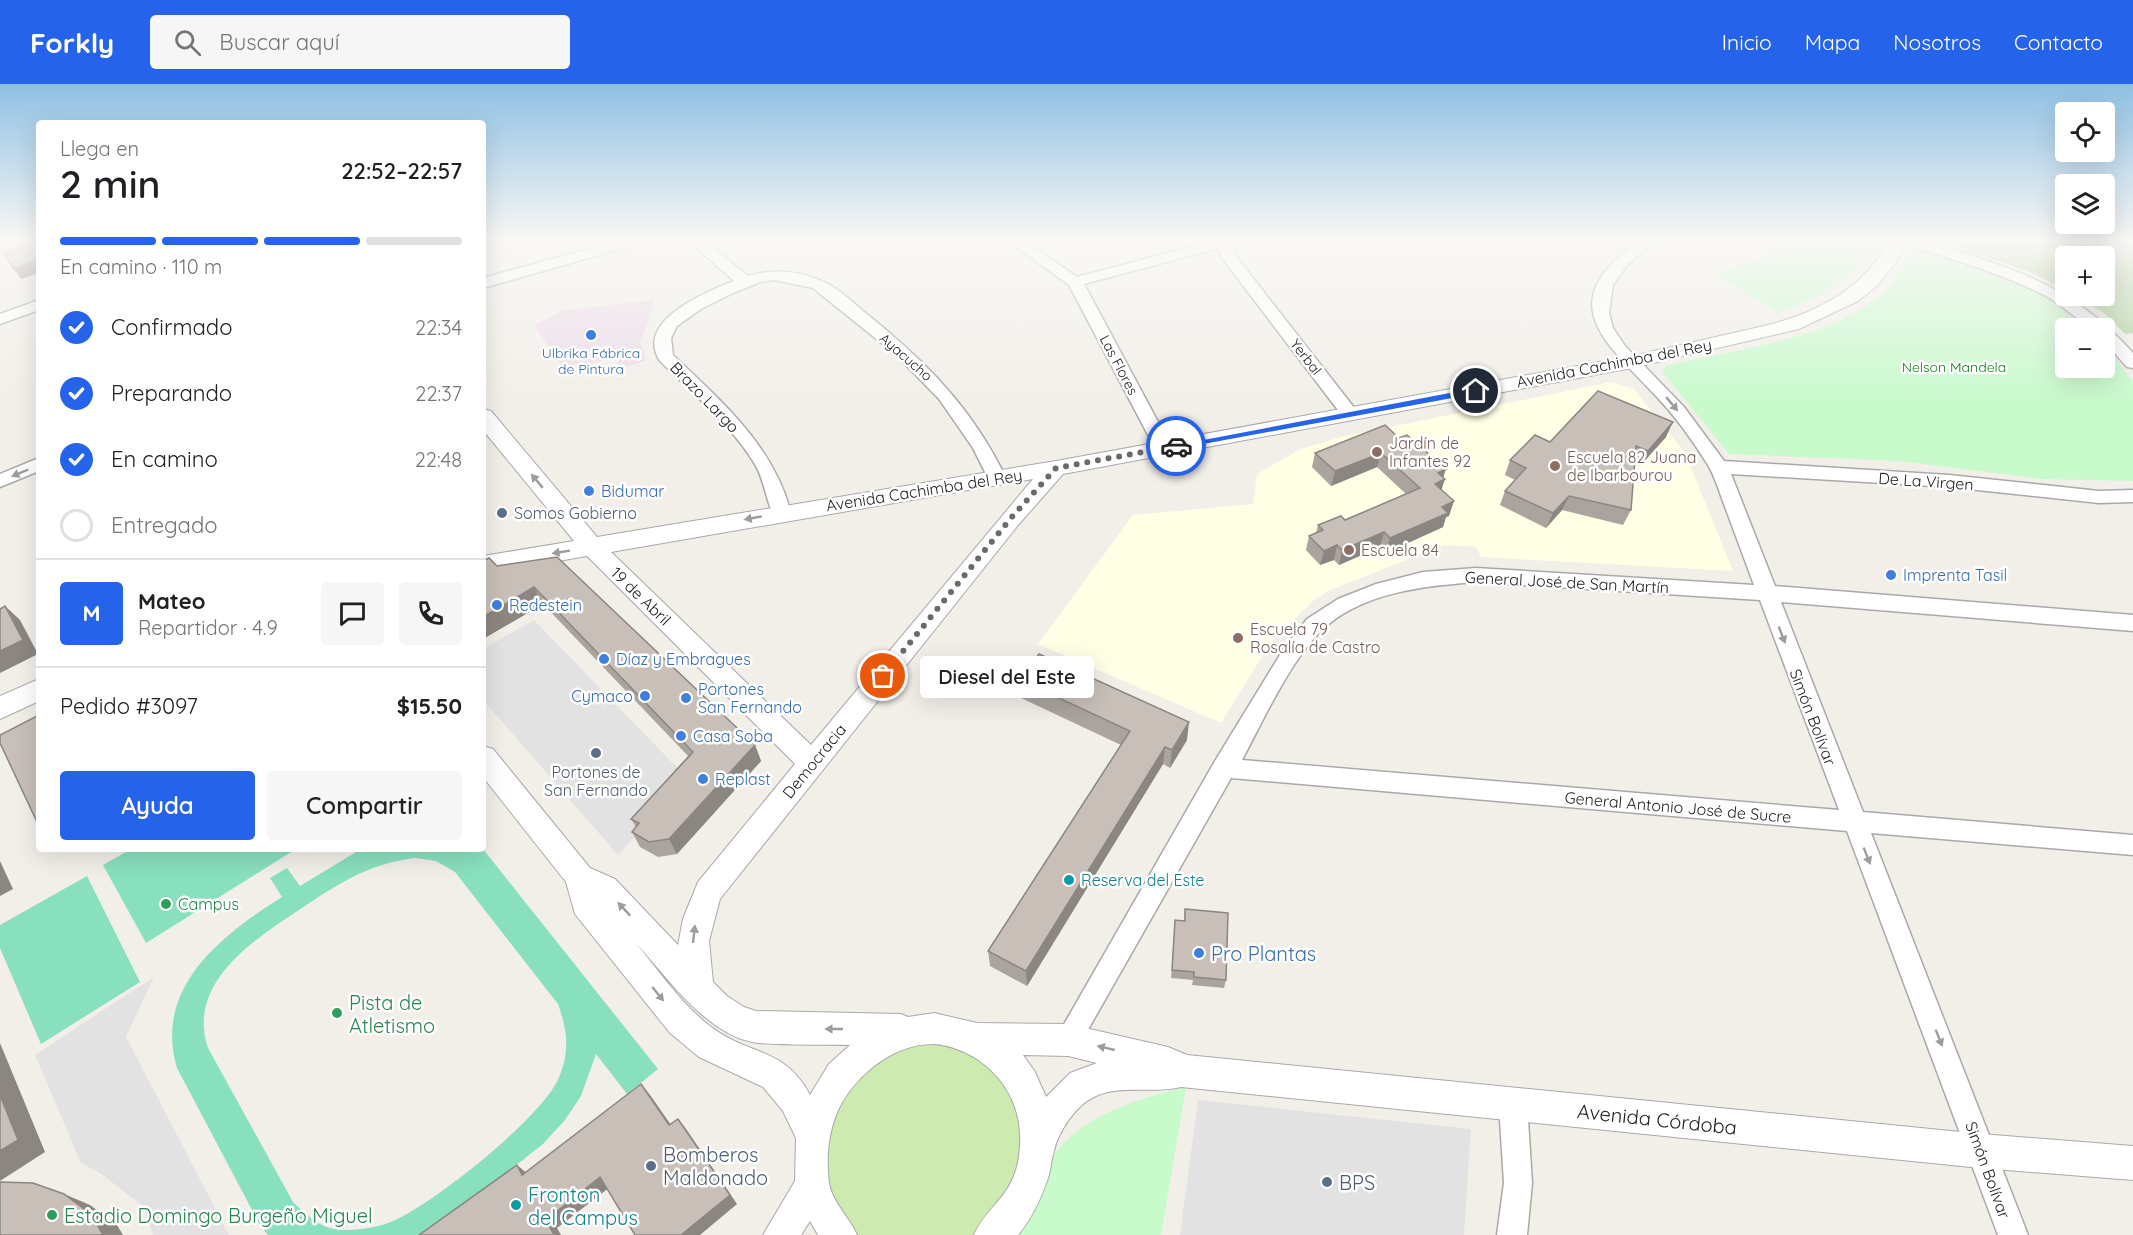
<!DOCTYPE html>
<html lang="es">
<head>
<meta charset="utf-8">
<style>
  body { margin:0; font-family:Quicksand,sans-serif; background:#f6f6f6; color:#202124; height:100vh; display:flex; flex-direction:column; font-size:22px; white-space:nowrap }
  * { box-sizing:border-box; margin:0 }
  p { font-size:20px; color:#757577 }
  .icon { flex:none; width:33px; height:33px; fill:none; stroke:currentColor; stroke-width:2; stroke-linecap:round; stroke-linejoin:round }
  .map { position:relative; flex:1; overflow:hidden }
  .sheet { position:absolute; left:36px; top:36px; width:450px; height:732px; display:flex; flex-direction:column; background:#fff; border-radius:6px; box-shadow:0 6px 24px #0002 }
  .sheet>* { flex:none }
  .tools { position:absolute; left:2055px; top:18px; display:grid; gap:12px }
  .tools a { display:grid; place-items:center; width:60px; height:60px; border-radius:6px; background:#fff; box-shadow:0 6px 24px #0002; font-size:30px }
  .pin { position:absolute; display:grid; place-items:center; width:51px; height:51px; color:#fff; margin:-26px; border:3px solid #fff; border-radius:50%; box-shadow:0 2px 6px #0007 }
  .courier { position:absolute; display:grid; place-items:center; width:60px; height:60px; margin:-30px; border:4px solid #2563eb; border-radius:50%; background:#fff; color:#222; box-shadow:0 2px 8px #0007 }
  .bubble { position:absolute; height:42px; border-radius:6px; background:#fff; box-shadow:0 6px 24px #0002; font-size:20px; font-weight:600; line-height:42px; text-align:center }
  .head em { font-style:normal; font-weight:600 }
  .head div { display:flex; flex-direction:column-reverse }
  .head { display:flex; align-items:center; justify-content:space-between; height:102px; padding:0 24px }
  h1 { font-size:39px; font-weight:600; line-height:45px }
  .bar { display:grid; grid-template-columns:repeat(4,1fr); gap:9px 6px; align-content:center; height:72px; padding:0 24px }
  .bar i { height:8px; border-radius:4px; background:#e0e0e0 }
  .bar .current { background:#2563eb }
  .bar p { grid-column:span 4 }
  .line { display:flex; align-items:center; gap:15px; padding:0 24px; border-top:2px solid #e0e0e0 }
  .line div { flex:1 }
  .round { display:grid; place-items:center; flex:none; width:63px; height:63px; border-radius:6px; background:#f6f6f6 }
  ol { padding:0 24px; list-style:none }
  li { display:flex; align-items:center; gap:18px; height:66px }
  li p { margin-inline-start:auto }
  li .icon { padding:6px; border-radius:50%; background:#2563eb; color:#fff; stroke-width:4 }
  li:last-child { color:#757577 }
  li i { width:33px; height:33px; border:3px solid #e0e0e0; border-radius:50% }
  .action { display:flex; gap:12px; margin-top:auto; padding:12px 24px }
  .action a { flex:1; height:69px; border-radius:6px; background:#2563eb; color:#fff; font-size:24px; font-weight:600; line-height:69px; text-align:center }
  .action a+a { background:#f6f6f6; color:#202124 }
  header { display:flex; align-items:center; gap:36px; box-sizing:border-box; height:84px; padding:0 30px; background:#2563eb; color:#fff }
  header strong { font-size:28px }
  nav { display:flex; gap:33px; margin-inline-start:auto; font-size:21px }
  .search { width:420px; height:54px; background:#f6f6f6; display:flex; align-items:center; gap:15px; box-sizing:border-box; padding:0 21px; border-radius:6px; color:#757577; font-size:22px }
  .map>svg:first-child { display:block }
</style>
</head>
<body>
<header>
<strong>Forkly</strong>
<div class="search"><svg class="icon" aria-label="search" viewBox="0 0 24 24"><circle cx="10" cy="10" r="6"/><path d="M15 15l6 6"/></svg>Buscar aquí</div>
<nav><a>Inicio</a><a>Mapa</a><a>Nosotros</a><a>Contacto</a></nav>
</header>
<div class="map">
<svg width="2133" height="1151" viewBox="0 0 2133 1151">
  <rect width="100%" height="100%" fill="#f2efe9"/>
  <polygon fill="#ebdbe8" points="655,216 640,260 647,276 616,287 619,275 562,282 534,241 565,226"/>
  <polygon fill="#ffffe5" points="1611,298 1634,305 1685,369 1733,487 1481,473 1476,463 1445,461 1330,506 1315,515 1271,558 1221,639 1038,560 1133,431 1253,420 1257,390 1301,365 1341,353"/>
  <polygon fill="#cdebb0" points="976,955 1037,1039 992,1151 839,1151 809,1075 874,961"/>
  <polygon fill="#add19e" points="1941,157 2133,157 2133,249 2125,250 2105,230 2077,212 2104,212 2104,172 2066,172 2065,205 2030,188"/>
  <g fill="#c8facc">
    <path d="M1806,157h68l3,5c-23,35 -60,51 -98,67l-63,-39z"/>
    <path d="M1913,168h12c56,19 123,33 166,76h-25v40h38l1,-25 28,39v99l-92,-2 -143,-18 -169,-7 -67,-83 4,-5c62,-15 155,-26 206,-64 18,-13 29,-32 41,-50z"/>
    <path d="M1186,1003l-25,148h-148c12,-24 22,-53 37,-75 31,-45 86,-61 136,-73z"/>
  </g>
  <g fill="#88e0be" fill-rule="evenodd">
    <polygon points="131,765 296,765 146,859 103,781"/>
    <path d="M361,765h122l175,220 -31,25 -31,-40 -15,42 -16,24 -22,24 -116,91h-159l-8,-10 -83,-157c-24,-81 45,-133 105,-171l-12,-19 17,-10 13,18zM415,774l21,3 19,11 103,132c9,25 12,46 2,71 -14,40 -127,129 -167,146 -16,7 -41,11 -59,8 -17,-3 -29,-16 -41,-27l-85,-154c-22,-64 45,-108 91,-138 39,-26 68,-46 116,-52z"/>
    <polygon points="87,792 140,898 41,960 0,864 0,841"/>
  </g>
  <g fill="#e2e2e2">
    <polygon points="534,536 688,695 618,771 483,616 483,565"/>
    <polygon points="154,893 126,953 229,1151 153,1151 143,1122 100,1089 81,1079 35,971"/>
    <polygon points="1198,1016 1471,1045 1464,1151 1180,1151"/>
  </g>
  <g fill="none" stroke-linecap="round" stroke-linejoin="round">
    <g stroke="#a9a9a9" stroke-width="3">
      <g id="minor">
        <polygon points="618,157 640,157 638,160 483,204 483,194"/>
        <path d="M689,157h16l43,35c26,-8 55,-5 80,8 14,7 27,21 40,31 59,48 104,93 138,163l-2,4h-14l-17,-34 -34,-49 -44,-45 -82,-66 -39,-8 -14,2 -27,11 -32,16 -24,17 -6,12 2,17c49,47 100,90 118,158l-2,5h-14c-9,-16 -10,-36 -19,-52 -24,-41 -63,-72 -96,-105 -26,-40 46,-69 74,-80z"/>
        <polygon points="1008,157 1024,157 1077,193 1213,157 1236,157 1233,161 1235,171 1359,330 1356,334 1344,334 1222,174 1219,164 1084,200 1172,364 1163,370 1157,368 1069,201"/>
        <path d="M1639,157h16l-27,23 -15,21 -4,28 4,15 12,18 59,61 40,54 225,14 150,16 34,-1v12l-34,1 -150,-16 -218,-13 44,112 358,29v16l-352,-29 82,210 270,23v20l-262,-22 157,402h-30l-151,-404 -616,-53 -154,271 -9,4 -9,-4 -4,-9 160,-279 68,-111 24,-31 31,-20 38,-15 47,-12 53,-4 278,17c-10,-27 -20,-54 -30,-81 -5,-13 -9,-27 -16,-39 -15,-24 -32,-48 -52,-69 -51,-55 -105,-93 -17,-155zM1476,498l284,18 79,210 -597,-50c21,-39 48,-99 79,-129 40,-39 103,-45 155,-49z"/>
        <path d="M1902,157c23,-2 45,7 67,14 70,22 114,43 164,98v15l-6,-1 -23,-26v-13c-21,0 -39,-22 -58,-32 -45,-23 -94,-37 -142,-52z"/>
        <polygon points="39,216 39,226 0,240 0,230"/>
        <polygon points="39,374 39,387 0,403 0,390"/>
        <polygon points="1513,1006 1523,1010 1527,1020 1532,1099 1527,1151 1497,1151 1504,1099 1499,1020 1503,1010"/>
      </g>
    </g>
    <g stroke="#a9a9a9" stroke-width="2">
      <g id="tertiary">
        <path d="M1888,157h18l-10,21 -19,24 -19,15 -59,28 -167,39 -569,106 -44,50 -299,375 -11,42 4,41 14,14 17,11 12,4 145,3 7,3 26,-4 43,10 91,1 100,23 19,8 794,79 152,12v34l-152,-12 -800,-81c-27,7 -62,-3 -87,10 -18,8 -36,35 -40,54 -3,9 -3,18 -6,27 -7,21 -16,40 -30,57h-44c12,-28 37,-37 44,-73 8,-43 -6,-79 -41,-103 -13,-8 -27,-14 -43,-15 -41,-1 -83,34 -98,71 -8,21 -10,45 -7,68 3,19 21,35 28,52h-39l-8,-14 -9,14h-38l32,-54 1,-43 -13,-27 -20,-24 -64,-30 -29,-24 -95,-119 -9,-32 -83,-105v-31l10,3 97,119 25,11 63,66 5,-26 15,-37 97,-118 -208,-208 -104,18v-18l91,-15 -91,-111v-21l8,2 106,126 459,-76 576,-105 132,-30c50,-12 101,-37 124,-85zM1033,395l-222,266 -200,-193zM636,859c32,35 72,94 122,100 30,3 62,1 92,2l-21,19 -19,31c-26,-49 -62,-39 -100,-69 -29,-22 -51,-55 -74,-83zM1023,971l45,1 29,7 -27,10 -24,24 -11,-25z"/>
        <polygon points="39,595 39,617 0,635 0,612"/>
      </g>
    </g>
    <use href="#minor" fill="#fff" fill-rule="evenodd"/>
    <use href="#tertiary" fill="#fff" fill-rule="evenodd"/>
  </g>
  <g fill="#aba49e">
    <polygon points="1385,341 1443,393 1442,406 1449,432 1446,433 1443,443 1386,469 1380,463 1339,481 1334,476 1320,481 1306,466 1309,452 1316,449 1318,441 1345,436 1406,410 1377,383 1331,402 1312,383 1315,369"/>
    <polygon points="1666,353 1640,382 1634,379 1631,426 1623,441 1562,426 1546,444 1500,421 1505,407 1515,396 1505,391 1510,376 1550,358"/>
    <polygon points="557,473 755,661 761,677 677,770 658,773 640,763 632,748 636,743 631,735 688,672 543,520 483,555 483,477 497,482"/>
    <polygon points="1020,596 1187,656 1170,684 1163,680 1027,902 990,882 988,867 1121,661 1021,614"/>
    <polygon points="1185,825 1226,896 1224,904 1192,901 1193,896 1171,894 1175,836 1184,836"/>
  </g>
  <g fill="#8b8681">
    <polygon points="39,176 39,189 21,195 14,185"/>
    <polygon points="1673,338 1666,353 1640,382 1648,367"/>
    <polygon points="1381,369 1377,383 1331,402 1335,387"/>
    <polygon points="1446,385 1442,397 1445,395 1440,410 1433,403 1438,389"/>
    <polygon points="1569,412 1562,426 1546,444 1553,429"/>
    <polygon points="1454,417 1449,432 1446,433 1443,443 1386,469 1390,454 1442,423"/>
    <polygon points="1384,448 1380,463 1339,481 1342,466"/>
    <polygon points="1337,461 1334,476 1320,481 1324,467"/>
    <polygon points="534,503 543,520 483,555 483,533"/>
    <polygon points="5,522 20,536 38,570 0,589 0,567"/>
    <polygon points="1189,638 1187,656 1170,684 1172,666"/>
    <polygon points="755,661 761,677 677,770 669,755"/>
    <polygon points="1165,663 1163,680 1027,902 1026,887"/>
    <polygon points="0,777 13,805 0,812"/>
    <polygon points="0,959 45,1068 0,1097"/>
    <polygon points="641,1000 650,1011 678,1051 669,1041"/>
    <polygon points="678,1035 686,1045 737,1120 700,1151 681,1151"/>
    <polygon points="517,1081 529,1091 522,1091"/>
    <polygon points="600,1093 610,1103 557,1144 561,1151 554,1151 546,1136"/>
    <polygon points="64,1110 90,1121 117,1141 123,1151 103,1151"/>
  </g>
  <g fill="#c7bfb8" stroke="#8b8681" stroke-width="1.5">
    <polygon points="39,157 39,176 14,185 4,169"/>
    <polygon points="1598,307 1673,338 1648,367 1636,362 1631,426 1569,412 1553,429 1505,407 1526,384 1510,376 1535,351 1550,358"/>
    <polygon points="1385,341 1399,354 1407,351 1446,385 1438,389 1445,395 1435,400 1454,417 1442,423 1448,429 1390,454 1384,448 1342,466 1337,461 1324,467 1309,452 1323,446 1318,441 1341,432 1345,436 1420,404 1381,369 1335,387 1315,369"/>
    <polygon points="557,473 755,661 669,755 649,758 632,748 639,739 631,735 693,668 534,503 483,533 483,477 489,474 497,482"/>
    <polygon points="5,522 23,556 0,567 0,525"/>
    <polygon points="1039,570 1189,638 1172,666 1165,663 1026,887 988,867 1130,647 1020,596"/>
    <polygon points="39,631 39,737 37,738 0,659 0,651"/>
    <polygon points="1185,825 1228,829 1226,896 1194,893 1194,888 1172,886 1175,836 1185,837"/>
    <polygon points="641,1000 669,1041 678,1035 730,1111 681,1151 635,1151 600,1093 546,1136 554,1151 419,1151 517,1081 522,1091"/>
    <polygon points="0,1011 18,1056 0,1067"/>
    <polygon points="0,1098 33,1099 64,1110 91,1130 103,1151 0,1151"/>
  </g>
  <defs><path id="oneway-solid" d="M-6-.8H1V-3.2L6.5 0L1 3.2V.8H-6Z" transform="scale(1.5)"/></defs>
  <g fill="#9c9c9c">
    <use href="#oneway-solid" transform="translate(1672 320) rotate(50)"/>
    <use href="#oneway-solid" transform="translate(20 389) rotate(157)"/>
    <use href="#oneway-solid" transform="translate(537 397) rotate(-130)"/>
    <use href="#oneway-solid" transform="translate(753 434) rotate(170)"/>
    <use href="#oneway-solid" transform="translate(561 468) rotate(171)"/>
    <use href="#oneway-solid" transform="translate(1782 551) rotate(69)"/>
    <use href="#oneway-solid" transform="translate(1867 772) rotate(68)"/>
    <use href="#oneway-solid" transform="translate(624 825) rotate(-133)"/>
    <use href="#oneway-solid" transform="translate(694 850) rotate(-84)"/>
    <use href="#oneway-solid" transform="translate(658 910) rotate(51)"/>
    <use href="#oneway-solid" transform="translate(834 945) rotate(-180)"/>
    <use href="#oneway-solid" transform="translate(1939 954) rotate(68)"/>
    <use href="#oneway-solid" transform="translate(1106 964) rotate(-167)"/>
  </g>
  <linearGradient id="sky" x2="0" y2="1"><stop stop-color="#8fc0e4"/><stop offset="0.49" stop-color="#f9f8f5"/><stop offset="1" stop-color="#f9f8f5" stop-opacity="0"/></linearGradient>
  <rect width="2133" height="318" fill="url(#sky)"/>
  <polygon fill="#2563eb" points="1476,304 1479,309 1176,365 1172,362"/>
  <g fill="none" stroke-linecap="round" stroke-linejoin="round">
    <polyline stroke="#6b6a68" stroke-width="6" stroke-dasharray="0 10.8" points="883,592 1011,434 1056,384 1176,362"/>
  </g>
  <g fill="#3f7fe0" stroke="#fff" stroke-width="2">
    <circle cx="591" cy="251" r="6"/>
    <circle cx="589" cy="407" r="6"/>
    <circle cx="1891" cy="491" r="6"/>
    <circle cx="497" cy="521" r="6"/>
    <circle cx="604" cy="575" r="6"/>
    <circle cx="645" cy="612" r="6"/>
    <circle cx="686" cy="614" r="6"/>
    <circle cx="681" cy="652" r="6"/>
    <circle cx="703" cy="695" r="6"/>
    <circle cx="1199" cy="869" r="6"/>
  </g>
  <g fill="#8d6e63" stroke="#fff" stroke-width="2">
    <circle cx="1377" cy="368" r="6"/>
    <circle cx="1555" cy="382" r="6"/>
    <circle cx="1349" cy="466" r="6"/>
    <circle cx="1238" cy="554" r="6"/>
  </g>
  <g fill="#5c6f8a" stroke="#fff" stroke-width="2">
    <circle cx="502" cy="429" r="6"/>
    <circle cx="596" cy="669" r="6"/>
    <circle cx="651" cy="1082" r="6"/>
    <circle cx="1327" cy="1098" r="6"/>
  </g>
  <g fill="#0f9aa8" stroke="#fff" stroke-width="2">
    <circle cx="1069" cy="796" r="6"/>
    <circle cx="516" cy="1121" r="6"/>
  </g>
  <g fill="#2e9e5b" stroke="#fff" stroke-width="2">
    <circle cx="166" cy="820" r="6"/>
    <circle cx="337" cy="929" r="6"/>
    <circle cx="52" cy="1131" r="6"/>
  </g>
  <g text-anchor="middle" dominant-baseline="central" stroke-width="5" stroke-linejoin="round" paint-order="stroke">
    <g font-size="14" fill="#366cbe" stroke="#fff">
      <text x="591" y="269">Ulbrika Fábrica<tspan x="591" dy="16">de Pintura</tspan></text>
    </g>
    <g font-size="14" fill="#222" stroke="#fff">
      <text transform="translate(906 273) rotate(41)">Ayacucho</text>
      <text transform="translate(1306 273) rotate(52)">Yerbal</text>
      <text transform="translate(1119 281) rotate(62)">Las Flores</text>
    </g>
    <g font-size="14" fill="#0c8416" stroke="#fff">
      <text x="1954" y="283">Nelson Mandela</text>
    </g>
    <g font-size="16" fill="#222" stroke="#fff">
      <text transform="translate(1614 279) rotate(-11)">Avenida Cachimba del Rey</text>
      <text transform="translate(705 313) rotate(46)">Brazo Largo</text>
      <text transform="translate(1926 397) rotate(4)">De La Virgen</text>
      <text transform="translate(924 406) rotate(-9)">Avenida Cachimba del Rey</text>
      <text transform="translate(1567 498) rotate(3)">General José de San Martín</text>
      <text transform="translate(641 512) rotate(44)">19 de Abril</text>
      <text transform="translate(1813 633) rotate(69)">Simón Bolívar</text>
      <text transform="translate(814 677) rotate(-51)">Democracia</text>
      <text transform="translate(1678 723) rotate(5)">General Antonio José de Sucre</text>
      <text transform="translate(1988 1086) rotate(70)">Simón Bolívar</text>
    </g>
    <g font-size="16" fill="#785e54" stroke="#fff" text-anchor="start">
      <text x="1389" y="359">Jardín de<tspan x="1389" dy="18">Infantes 92</tspan></text>
      <text x="1567" y="373">Escuela 82 Juana<tspan x="1567" dy="18">de Ibarbourou</tspan></text>
      <text x="1361" y="466">Escuela 84</text>
      <text x="1250" y="545">Escuela 79<tspan x="1250" dy="18">Rosalía de Castro</tspan></text>
    </g>
    <g font-size="16" fill="#366cbe" stroke="#fff" text-anchor="start">
      <text x="601" y="407">Bidumar</text>
      <text x="1903" y="491">Imprenta Tasil</text>
      <text x="509" y="521">Redestein</text>
      <text x="616" y="575">Díaz y Embragues</text>
      <text x="698" y="605">Portones<tspan x="698" dy="18">San Fernando</tspan></text>
      <text x="633" y="612" text-anchor="end">Cymaco</text>
      <text x="693" y="652">Casa Soba</text>
      <text x="715" y="695">Replast</text>
    </g>
    <g font-size="16" fill="#4e5e75" stroke="#fff" text-anchor="start">
      <text x="514" y="429">Somos Gobierno</text>
      <text x="596" y="688" text-anchor="middle">Portones de<tspan x="596" dy="18">San Fernando</tspan></text>
    </g>
    <g font-size="16" fill="#0d838f" stroke="#fff" text-anchor="start">
      <text x="1081" y="796">Reserva del Este</text>
    </g>
    <g font-size="16" fill="#27864d" stroke="#fff" text-anchor="start">
      <text x="178" y="820">Campus</text>
    </g>
    <g font-size="20" fill="#366cbe" stroke="#fff" text-anchor="start">
      <text x="1211" y="869">Pro Plantas</text>
    </g>
    <g font-size="20" fill="#27864d" stroke="#fff" text-anchor="start">
      <text x="349" y="918">Pista de<tspan x="349" dy="23">Atletismo</tspan></text>
      <text x="64" y="1131">Estadio Domingo Burgeño Miguel</text>
    </g>
    <g font-size="20" fill="#222" stroke="#fff">
      <text transform="translate(1657 1035) rotate(6)">Avenida Córdoba</text>
    </g>
    <g font-size="20" fill="#4e5e75" stroke="#fff" text-anchor="start">
      <text x="663" y="1070">Bomberos<tspan x="663" dy="23">Maldonado</tspan></text>
      <text x="1339" y="1098">BPS</text>
    </g>
    <g font-size="20" fill="#0d838f" stroke="#fff" text-anchor="start">
      <text x="528" y="1110">Fronton<tspan x="528" dy="23">del Campus</tspan></text>
    </g>
  </g>
</svg>
<div class="tools">
<a><svg class="icon" aria-label="locate" viewBox="0 0 24 24"><circle cx="12" cy="12" r="6"/><path d="M12 2v4M12 18v4M2 12h4M18 12h4"/></svg></a>
<a><svg class="icon" aria-label="layers" viewBox="0 0 24 24"><path d="M12 4l9 5-9 5-9-5zM3 14l9 5 9-5"/></svg></a>
<a>+</a>
<a>−</a>
</div>
<div class="pin" style="left:883px;top:592px;background:#ea580c"><svg class="icon" aria-label="bag" viewBox="0 0 24 24"><path d="M5 8h14l-1 12H6zM9 8a3 3 0 0 1 6 0"/></svg></div>
<div class="pin" style="left:1476px;top:307px;background:#1f2937"><svg class="icon" aria-label="home" viewBox="0 0 24 24"><path d="M3 11l9-7 9 7M6 9v11h12V9"/></svg></div>
<div class="courier" style="left:1176px;top:362px"><svg class="icon" aria-label="car" viewBox="0 0 24 24"><path d="M5 17H2v-5l4-1 3-4h7l3 4 3 1v5h-3M9 17h6M6 11h13"/><circle cx="7" cy="17" r="2"/><circle cx="17" cy="17" r="2"/></svg></div>
<div class="bubble" style="left:920px;top:572px;width:174px">Diesel del Este</div>
<section class="sheet">
<div class="head"><div><h1>2 min</h1><p>Llega en</p></div><em>22:52–22:57</em></div>
<div class="bar"><i class="current"></i><i class="current"></i><i class="current"></i><i></i><p>En camino · 110 m</p></div>
<ol>
<li><svg class="icon" aria-label="check" viewBox="0 0 24 24"><path d="M5 12l5 5 9-10"/></svg>Confirmado<p>22:34</p></li>
<li><svg class="icon" aria-label="check" viewBox="0 0 24 24"><path d="M5 12l5 5 9-10"/></svg>Preparando<p>22:37</p></li>
<li><svg class="icon" aria-label="check" viewBox="0 0 24 24"><path d="M5 12l5 5 9-10"/></svg>En camino<p>22:48</p></li>
<li><i></i>Entregado</li>
</ol>
<div class="line" style="height:108px"><b class="round" style="background:#2563eb;color:#fff">M</b><div><b>Mateo</b><p>Repartidor · 4.9</p></div><a class="round"><svg class="icon" aria-label="chat" viewBox="0 0 24 24"><path d="M4 5h16v11H9l-5 4z"/></svg></a><a class="round"><svg class="icon" aria-label="phone" viewBox="0 0 24 24"><path d="M5 4h4l2 5-3 2q2 4 5 5l2-3 5 2v4C11 20 4 13 5 4z"/></svg></a></div>
<div class="line" style="height:78px"><div>Pedido #3097</div><b>$15.50</b></div>
<div class="action"><a>Ayuda</a><a>Compartir</a></div>
</section>
</div>
</body>
</html>
